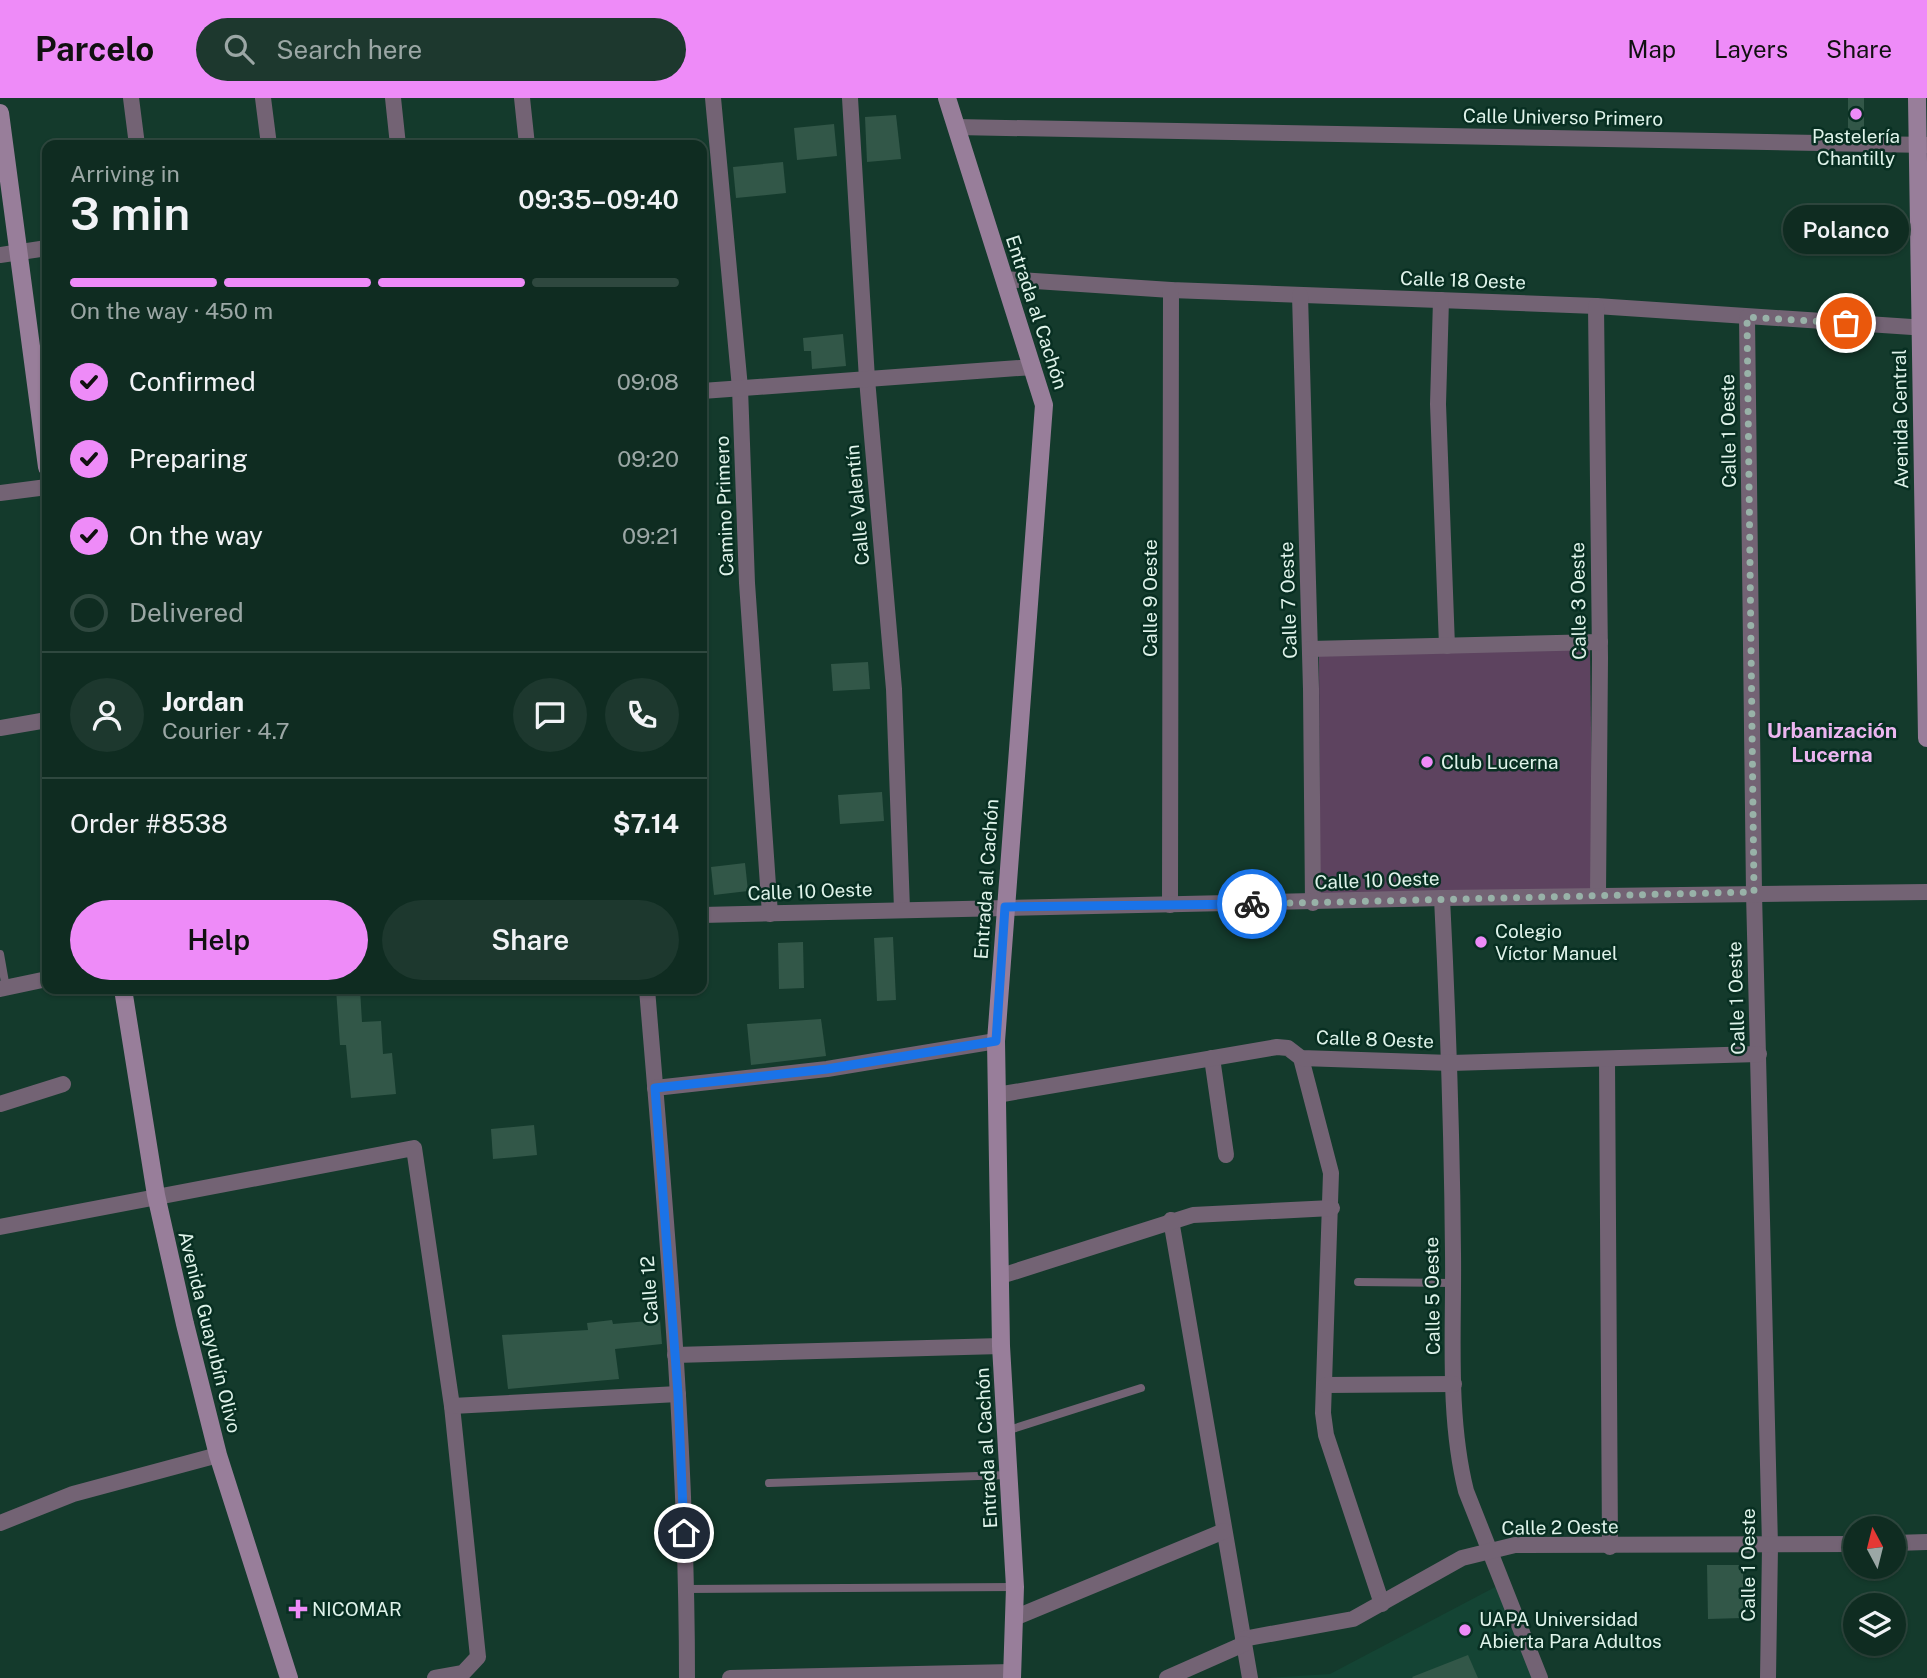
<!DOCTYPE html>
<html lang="en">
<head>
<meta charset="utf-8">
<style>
  body { margin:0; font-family:"Public Sans",sans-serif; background:#1d382e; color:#f1f3f6; height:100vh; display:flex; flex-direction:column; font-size:26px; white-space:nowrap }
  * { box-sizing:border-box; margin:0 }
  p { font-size:23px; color:#9ba7a5 }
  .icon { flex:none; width:38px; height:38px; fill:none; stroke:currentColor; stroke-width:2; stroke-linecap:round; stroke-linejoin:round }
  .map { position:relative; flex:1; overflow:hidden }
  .drawer { position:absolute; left:42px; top:42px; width:665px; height:854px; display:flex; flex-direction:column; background:#0f2c21; border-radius:14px; box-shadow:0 2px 5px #0004,0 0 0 2px #2f483f }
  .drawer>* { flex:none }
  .needle { width:46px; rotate:353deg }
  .buttons { position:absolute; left:1843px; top:1418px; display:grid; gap:14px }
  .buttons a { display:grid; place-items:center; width:63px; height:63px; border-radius:50%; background:#0f2c21; box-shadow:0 2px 5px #0004,0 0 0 2px #2f483f; font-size:35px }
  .pin { position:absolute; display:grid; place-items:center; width:60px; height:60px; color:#fff; margin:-30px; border:4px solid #fff; border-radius:50%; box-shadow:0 2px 7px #0007 }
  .courier { position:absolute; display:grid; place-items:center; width:70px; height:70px; margin:-35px; border:5px solid #1a73e8; border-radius:50%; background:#fff; color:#222; box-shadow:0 2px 9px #0007 }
  .bubble { position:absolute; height:49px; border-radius:24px; background:#0f2c21; box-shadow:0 2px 5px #0004,0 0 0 2px #2f483f; font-size:23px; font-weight:600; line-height:49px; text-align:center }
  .overview em { font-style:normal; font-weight:600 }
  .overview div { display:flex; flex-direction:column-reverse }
  .overview { display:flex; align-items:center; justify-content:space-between; height:119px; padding:0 28px }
  h1 { font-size:46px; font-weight:600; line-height:52px }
  .bar { display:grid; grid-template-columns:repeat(4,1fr); gap:10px 7px; align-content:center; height:84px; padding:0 28px }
  .bar i { height:9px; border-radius:5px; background:#2f483f }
  .bar .on { background:#ee8bf8 }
  .bar p { grid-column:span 4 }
  .line { display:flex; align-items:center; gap:18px; padding:0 28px; border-top:2px solid #2f483f }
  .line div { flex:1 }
  .round { display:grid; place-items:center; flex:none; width:74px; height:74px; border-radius:37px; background:#1d382e }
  ol { padding:0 28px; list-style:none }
  li { display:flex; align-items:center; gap:21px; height:77px }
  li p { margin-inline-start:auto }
  li .icon { padding:7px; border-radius:50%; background:#ee8bf8; color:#111; stroke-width:4 }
  li:last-child { color:#9ba7a5 }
  li i { width:38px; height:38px; border:4px solid #2f483f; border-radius:50% }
  .button { display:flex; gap:14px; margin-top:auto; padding:14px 28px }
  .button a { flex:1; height:80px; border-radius:42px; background:#ee8bf8; color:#111; font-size:28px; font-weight:600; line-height:80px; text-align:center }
  .button a+a { background:#1d382e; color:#f1f3f6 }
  header { display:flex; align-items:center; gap:42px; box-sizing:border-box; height:98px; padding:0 35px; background:#ee8bf8; color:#111 }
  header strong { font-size:33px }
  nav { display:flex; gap:38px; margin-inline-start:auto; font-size:24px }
  .search { width:490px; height:63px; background:#1d382e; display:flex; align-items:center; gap:18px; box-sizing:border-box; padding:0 24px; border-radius:38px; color:#9ba7a5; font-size:26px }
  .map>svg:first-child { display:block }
</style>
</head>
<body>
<header>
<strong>Parcelo</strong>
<div class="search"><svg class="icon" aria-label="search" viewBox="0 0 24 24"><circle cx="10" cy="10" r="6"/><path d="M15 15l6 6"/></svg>Search here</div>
<nav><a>Map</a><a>Layers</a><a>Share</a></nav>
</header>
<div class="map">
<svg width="1927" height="1580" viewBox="0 0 1927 1580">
  <rect width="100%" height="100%" fill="#143a2c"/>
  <polygon fill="#144434" points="1499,1487 1536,1580 1268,1580 1330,1576"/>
  <polygon fill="#5d435f" points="1590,550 1593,791 1320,797 1319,558"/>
  <g fill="#325748">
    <rect x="1848" y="0" width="16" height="32"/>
    <polygon points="896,17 901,61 867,64 865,19"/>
    <polygon points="834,26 837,58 797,62 794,30"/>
    <polygon points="783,64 786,95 736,100 733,69"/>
    <polygon points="843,236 846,268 812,271 811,253 804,253 803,240"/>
    <polygon points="868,564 870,591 833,593 831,566"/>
    <polygon points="882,694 884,723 840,726 838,697"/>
    <polygon points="745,765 748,793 714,797 711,769"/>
    <polygon points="893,839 896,902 877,903 874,840"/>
    <polygon points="803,844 804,890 779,891 778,845"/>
    <polygon points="336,891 360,891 362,924 381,923 383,956 392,955 396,996 351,1000 346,947 340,947"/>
    <polygon points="821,921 826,958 751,967 747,926"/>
    <polygon points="534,1027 537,1057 493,1061 491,1031"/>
    <polygon points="612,1222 613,1226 660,1222 662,1246 615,1251 619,1281 508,1291 502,1237 588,1232 587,1225"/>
    <polygon points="1707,1467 1743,1467 1743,1520 1708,1521"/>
    <polygon points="1468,1557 1478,1580 1413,1580 1412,1579"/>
  </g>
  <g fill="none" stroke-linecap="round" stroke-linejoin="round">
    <g stroke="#736374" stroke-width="8">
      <polyline points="0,856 6,890"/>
      <polyline points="1358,1184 1453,1185"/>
      <polyline points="1006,1333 1141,1290"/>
      <polyline points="769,1385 1008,1377"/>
      <polyline points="687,1491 1015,1489"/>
    </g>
    <g stroke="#736374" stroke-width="16">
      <polyline points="131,0 137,47"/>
      <polyline points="263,0 269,47"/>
      <polyline points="393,0 398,47"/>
      <polyline points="522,0 527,47"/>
      <polyline points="713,0 740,290 747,485 770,816"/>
      <polyline points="850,0 867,281 894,591 902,811"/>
      <polyline points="956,29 1927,47"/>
      <polyline points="0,157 47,150"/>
      <polyline points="1004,181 1171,192 1596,208 1927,230"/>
      <polyline points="1300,197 1311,591 1313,805"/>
      <polyline points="1441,202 1438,306 1447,548"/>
      <polyline points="1596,208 1600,560 1598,798"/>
      <polyline points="1747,219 1754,795 1770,1448 1768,1580"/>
      <polyline points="702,293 1033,269"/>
      <polyline points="0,395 47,389"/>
      <polyline points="1310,551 1600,544"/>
      <polyline points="0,630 47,622"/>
      <path d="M1442,800c6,119 10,237 11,355 1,78 -6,162 13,238l74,187"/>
      <polyline points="1170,807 1171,192"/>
      <polyline points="702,817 1442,800 1927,794"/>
      <polyline points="0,891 47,881"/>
      <path d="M647,891c19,229 40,459 40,689"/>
      <polyline points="1212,960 1226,1057"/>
      <polyline points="1301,960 1331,1075 1323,1315 1326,1337 1382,1506"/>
      <polyline points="1607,961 1610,1449"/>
      <polyline points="655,990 827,971 996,943"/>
      <polyline points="997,997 1277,949 1288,950 1301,960 1451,965 1759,956"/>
      <polyline points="0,1006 63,986"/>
      <polyline points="1171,1122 1250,1580"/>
      <polyline points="0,1129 414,1050 452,1308 478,1559 463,1575 435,1580"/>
      <polyline points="1001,1178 1193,1117 1332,1110"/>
      <polyline points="675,1257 1001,1248"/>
      <polyline points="1326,1287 1454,1286"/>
      <polyline points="452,1308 678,1296"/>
      <polyline points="0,1425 73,1396 218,1357"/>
      <polyline points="1894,1445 1927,1444"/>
      <polyline points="1014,1520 1224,1433"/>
      <polyline points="1243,1541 1353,1521 1462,1460 1515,1447 1855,1446"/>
      <polyline points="730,1580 1012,1574"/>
      <polyline points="1167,1580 1244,1546"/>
    </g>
    <g stroke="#987e9a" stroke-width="18">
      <polyline points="947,0 1044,307 996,943 1001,1248 1015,1489 1012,1580"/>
      <polyline points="1917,0 1927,640"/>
      <polyline points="0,15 47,369"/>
      <polyline points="123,891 156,1097 185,1226 218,1357 289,1580"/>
    </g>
  </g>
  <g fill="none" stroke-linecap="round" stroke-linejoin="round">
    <polyline stroke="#98b2a8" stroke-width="7" stroke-dasharray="0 12.6" points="1252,806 1754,794 1747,219 1846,225"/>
    <polyline stroke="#1a73e8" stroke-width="9" points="684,1435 678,1296 655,990 827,971 996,943 1005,809 1252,806"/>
  </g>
  <g fill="#ee8bf8" stroke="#082f22" stroke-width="2.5">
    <circle cx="1856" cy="16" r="7"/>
    <circle cx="1427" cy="664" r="7"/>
    <circle cx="1481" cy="844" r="7"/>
    <path d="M294.5 1500.5h7v7h7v7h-7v7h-7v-7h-7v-7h7z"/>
    <circle cx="1465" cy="1532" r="7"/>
  </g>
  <g text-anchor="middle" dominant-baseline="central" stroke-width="5" stroke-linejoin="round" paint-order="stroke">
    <g font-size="19" fill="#dff3ea" stroke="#082f22">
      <text transform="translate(1563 19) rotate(1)">Calle Universo Primero</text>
      <text transform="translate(1463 182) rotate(2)">Calle 18 Oeste</text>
      <text transform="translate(1037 214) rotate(72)">Entrada al Cachón</text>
      <text transform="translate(1900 321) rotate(-91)">Avenida Central</text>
      <text transform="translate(1728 333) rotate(-91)">Calle 1 Oeste</text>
      <text transform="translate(857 407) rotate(-95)">Calle Valentín</text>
      <text transform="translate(724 408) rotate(-92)">Camino Primero</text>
      <text transform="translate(1150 500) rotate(-90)">Calle 9 Oeste</text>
      <text transform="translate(1288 502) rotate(-92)">Calle 7 Oeste</text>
      <text transform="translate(1578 503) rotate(-91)">Calle 3 Oeste</text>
      <text transform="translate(986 781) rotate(-86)">Entrada al Cachón</text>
      <text transform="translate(1377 782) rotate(-2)">Calle 10 Oeste</text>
      <text transform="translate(810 793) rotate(-2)">Calle 10 Oeste</text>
      <text transform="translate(1736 900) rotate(-92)">Calle 1 Oeste</text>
      <text transform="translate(1375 941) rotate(2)">Calle 8 Oeste</text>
      <text transform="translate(649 1192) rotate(-94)">Calle 12</text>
      <text transform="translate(1432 1198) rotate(-91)">Calle 5 Oeste</text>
      <text transform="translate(210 1234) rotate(76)">Avenida Guayubín Olivo</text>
      <text transform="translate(986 1350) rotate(-93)">Entrada al Cachón</text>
      <text transform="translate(1560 1429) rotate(-1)">Calle 2 Oeste</text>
      <text transform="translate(1748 1467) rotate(-90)">Calle 1 Oeste</text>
    </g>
    <g font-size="19" fill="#dff3ea" stroke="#082f22" text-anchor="start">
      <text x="1856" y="38" text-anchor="middle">Pastelería<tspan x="1856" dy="22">Chantilly</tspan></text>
      <text x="1441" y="664">Club Lucerna</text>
      <text x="1495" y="833">Colegio<tspan x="1495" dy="22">Víctor Manuel</tspan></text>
      <text x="312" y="1511">NICOMAR</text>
      <text x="1479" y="1521">UAPA Universidad<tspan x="1479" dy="22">Abierta Para Adultos</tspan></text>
    </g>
    <g font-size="21" font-weight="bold" fill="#ebb5f0" stroke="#082f22">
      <text x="1832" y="632">Urbanización<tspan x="1832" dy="24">Lucerna</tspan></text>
    </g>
  </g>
</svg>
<div class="buttons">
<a><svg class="needle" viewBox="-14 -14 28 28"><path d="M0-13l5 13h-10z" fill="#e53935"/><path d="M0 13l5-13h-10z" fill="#9ba7a5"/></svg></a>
<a><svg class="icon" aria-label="layers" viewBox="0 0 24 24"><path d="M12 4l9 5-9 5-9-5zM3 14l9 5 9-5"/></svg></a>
</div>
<div class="pin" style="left:1846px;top:225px;background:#ea580c"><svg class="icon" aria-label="bag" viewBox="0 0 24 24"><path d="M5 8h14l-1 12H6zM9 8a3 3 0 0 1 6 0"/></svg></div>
<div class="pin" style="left:684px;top:1435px;background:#1f2937"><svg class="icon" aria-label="home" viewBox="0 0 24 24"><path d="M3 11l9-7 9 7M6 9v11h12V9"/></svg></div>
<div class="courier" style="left:1252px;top:806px"><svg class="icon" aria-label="bike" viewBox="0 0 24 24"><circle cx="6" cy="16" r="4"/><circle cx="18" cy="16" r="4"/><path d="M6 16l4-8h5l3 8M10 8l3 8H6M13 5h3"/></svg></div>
<div class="bubble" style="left:1783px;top:107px;width:126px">Polanco</div>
<section class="drawer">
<div class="overview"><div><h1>3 min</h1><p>Arriving in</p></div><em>09:35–09:40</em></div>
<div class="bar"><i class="on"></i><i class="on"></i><i class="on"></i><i></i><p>On the way · 450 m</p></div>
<ol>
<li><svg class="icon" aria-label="check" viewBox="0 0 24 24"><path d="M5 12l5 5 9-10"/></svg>Confirmed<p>09:08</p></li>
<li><svg class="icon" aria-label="check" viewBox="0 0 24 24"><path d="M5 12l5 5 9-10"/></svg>Preparing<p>09:20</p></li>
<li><svg class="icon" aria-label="check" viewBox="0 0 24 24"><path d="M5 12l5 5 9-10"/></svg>On the way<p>09:21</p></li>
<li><i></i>Delivered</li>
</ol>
<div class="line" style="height:126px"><a class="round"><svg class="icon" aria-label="person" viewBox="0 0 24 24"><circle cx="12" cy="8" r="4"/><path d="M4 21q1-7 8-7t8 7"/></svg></a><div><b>Jordan</b><p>Courier · 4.7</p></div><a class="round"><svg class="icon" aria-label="chat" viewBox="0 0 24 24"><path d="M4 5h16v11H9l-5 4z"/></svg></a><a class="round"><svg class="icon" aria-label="phone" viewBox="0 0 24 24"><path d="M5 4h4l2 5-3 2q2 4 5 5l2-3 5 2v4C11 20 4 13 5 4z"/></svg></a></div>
<div class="line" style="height:91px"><div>Order #8538</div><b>$7.14</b></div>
<div class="button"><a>Help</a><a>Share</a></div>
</section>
</div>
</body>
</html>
